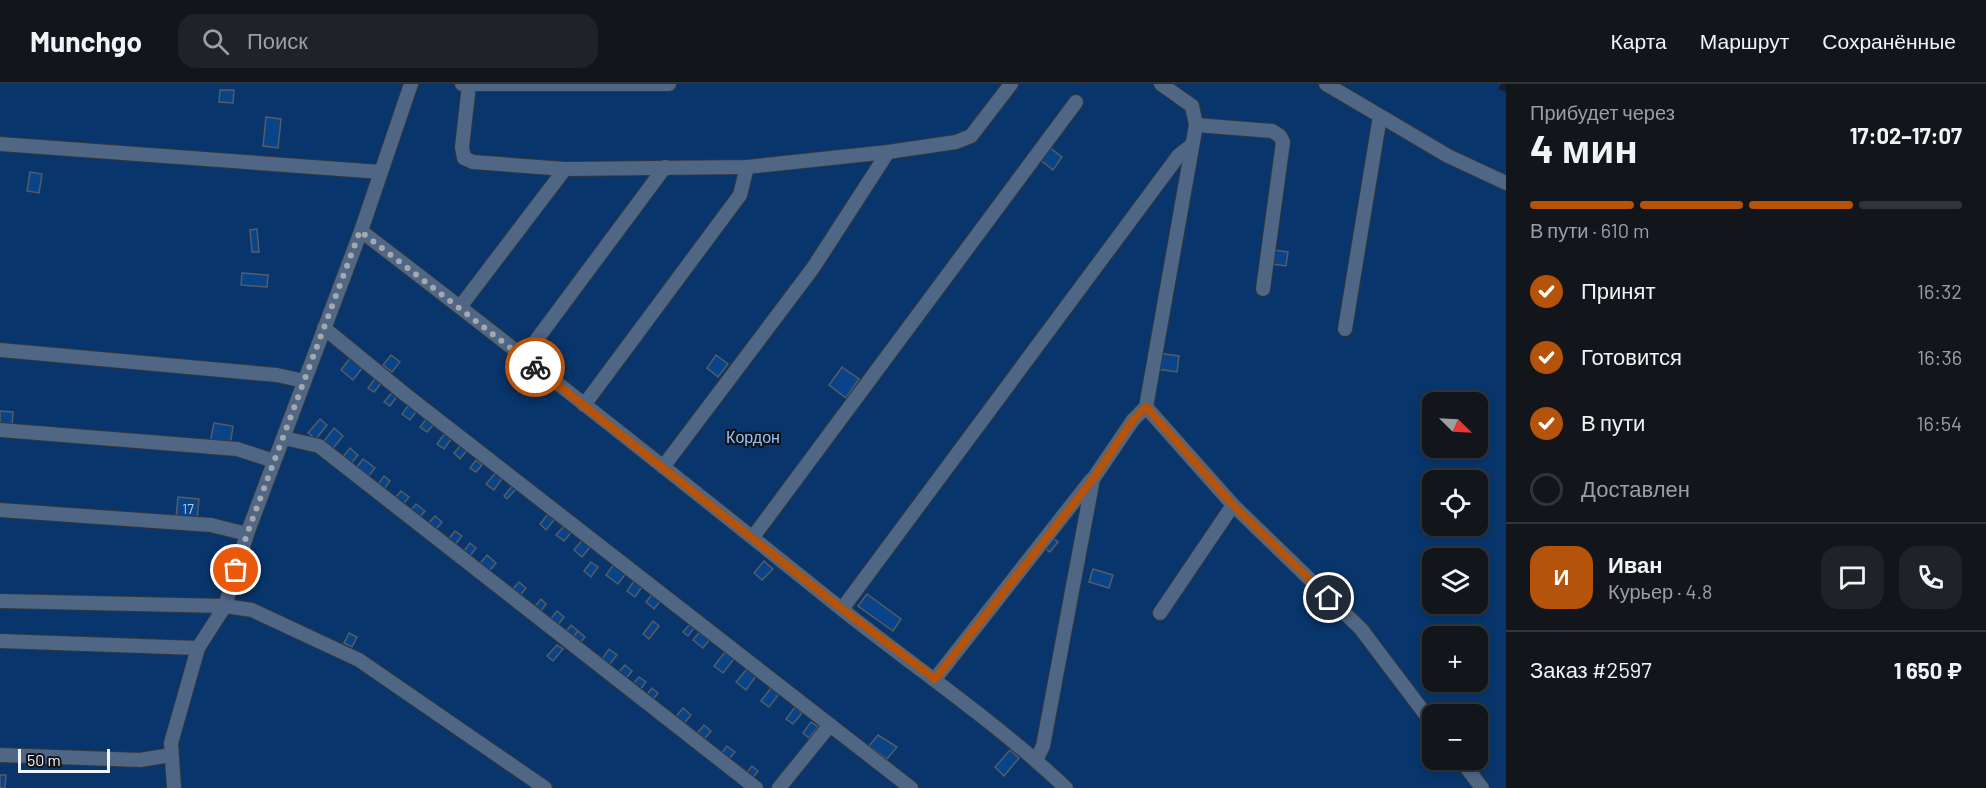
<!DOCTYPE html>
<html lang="ru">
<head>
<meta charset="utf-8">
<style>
  body { margin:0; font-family:Barlow,sans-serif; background:#1f2327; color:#f1f3f6; height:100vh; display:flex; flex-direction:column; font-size:22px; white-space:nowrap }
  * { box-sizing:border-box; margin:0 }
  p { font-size:20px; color:#9c9fa2 }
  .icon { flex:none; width:33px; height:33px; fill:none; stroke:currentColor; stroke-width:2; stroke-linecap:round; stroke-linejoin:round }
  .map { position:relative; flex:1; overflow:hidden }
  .details { display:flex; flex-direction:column; background:#12161a; width:480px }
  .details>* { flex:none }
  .needle { width:39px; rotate:114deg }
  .tools { position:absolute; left:1422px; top:308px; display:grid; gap:12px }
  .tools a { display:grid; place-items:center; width:66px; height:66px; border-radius:12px; background:#12161a; box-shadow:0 3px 9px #0003,0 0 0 2px #313539; font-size:30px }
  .scale { position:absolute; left:18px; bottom:15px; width:92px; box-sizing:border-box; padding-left:6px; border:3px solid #f1f4f9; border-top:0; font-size:16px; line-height:21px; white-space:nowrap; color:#f1f4f9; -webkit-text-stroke:4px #0f1419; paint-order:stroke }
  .pin { position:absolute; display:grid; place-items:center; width:51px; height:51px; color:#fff; margin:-26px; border:3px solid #fff; border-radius:50%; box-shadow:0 2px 6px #0007 }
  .courier { position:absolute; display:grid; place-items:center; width:60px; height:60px; margin:-30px; border:4px solid #b45309; border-radius:50%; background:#fff; color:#222; box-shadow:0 2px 8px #0007 }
  .overview em { font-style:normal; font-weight:700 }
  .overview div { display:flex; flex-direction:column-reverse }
  .overview { display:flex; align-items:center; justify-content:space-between; height:102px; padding:0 24px }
  h1 { font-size:39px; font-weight:700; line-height:45px }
  .bar { display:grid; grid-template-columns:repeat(4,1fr); gap:9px 6px; align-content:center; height:72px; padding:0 24px }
  .bar i { height:8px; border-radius:4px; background:#313539 }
  .bar .current { background:#b45309 }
  .bar p { grid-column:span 4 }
  .line { display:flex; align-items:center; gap:15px; padding:0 24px; border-top:2px solid #313539 }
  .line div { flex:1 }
  .round { display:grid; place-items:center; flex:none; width:63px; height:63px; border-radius:18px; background:#1f2327 }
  ol { padding:0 24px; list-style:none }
  li { display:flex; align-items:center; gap:18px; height:66px }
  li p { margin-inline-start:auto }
  li .icon { padding:6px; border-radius:50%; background:#b45309; color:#fff; stroke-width:4 }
  li:last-child { color:#9c9fa2 }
  li i { width:33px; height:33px; border:3px solid #313539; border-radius:50% }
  header { display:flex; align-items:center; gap:36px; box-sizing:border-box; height:84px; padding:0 30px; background:#12161a; border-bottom:2px solid #313539 }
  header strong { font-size:28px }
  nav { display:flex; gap:33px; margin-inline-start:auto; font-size:21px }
  .search { width:420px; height:54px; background:#1f2327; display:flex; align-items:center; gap:15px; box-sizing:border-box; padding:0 21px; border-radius:18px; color:#9c9fa2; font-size:22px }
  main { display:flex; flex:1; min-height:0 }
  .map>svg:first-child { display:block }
</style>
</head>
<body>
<header>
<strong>Munchgo</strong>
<div class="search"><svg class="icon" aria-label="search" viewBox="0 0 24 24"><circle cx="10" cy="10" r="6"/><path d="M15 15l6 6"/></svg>Поиск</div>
<nav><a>Карта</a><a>Маршрут</a><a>Сохранённые</a></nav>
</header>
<main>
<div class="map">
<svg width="1506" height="704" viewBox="0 0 1506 704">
  <rect width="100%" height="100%" fill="#181d23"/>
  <path fill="#08356b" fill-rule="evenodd" d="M0,0h1501l-3,5 8,3v696h-1506zM1432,318h46v45h-46zM1432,396h46v45h-46zM1432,474h46v45h-46zM1432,552h46v45h-46zM1432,630h46v45h-46z"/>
  <g fill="#0a4488" stroke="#575c63" stroke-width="1.5">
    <polygon points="220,6 234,6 233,19 219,18"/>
    <polygon points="266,33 281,35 278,64 263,62"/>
    <polygon points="1049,63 1062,73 1053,86 1039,75"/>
    <polygon points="30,88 42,90 39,109 27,107"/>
    <polygon points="257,145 259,168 252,168 250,146"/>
    <polygon points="1273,166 1288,168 1286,182 1271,180"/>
    <polygon points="242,189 268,191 267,203 241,201"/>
    <polygon points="1159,269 1179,272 1177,288 1157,285"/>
    <polygon points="391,271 400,278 392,288 383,281"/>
    <polygon points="716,271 728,280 718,293 707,284"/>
    <polygon points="351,273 363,283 353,296 341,286"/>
    <polygon points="842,283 859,295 846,314 829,301"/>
    <polygon points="377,292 383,297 374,308 368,304"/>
    <polygon points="393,307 398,311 390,322 384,318"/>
    <polygon points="410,319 418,325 410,336 402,330"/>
    <polygon points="0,327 13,328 12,344 0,343"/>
    <polygon points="427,334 434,340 427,348 420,343"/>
    <polygon points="320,335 327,341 316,355 308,349"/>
    <polygon points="214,339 233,342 230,362 210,359"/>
    <polygon points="334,344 343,352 330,368 321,361"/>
    <polygon points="445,349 452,354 444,365 437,360"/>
    <polygon points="461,361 467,366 460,375 454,369"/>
    <polygon points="350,364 358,371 349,382 341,375"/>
    <polygon points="363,375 375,384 367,394 355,385"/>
    <polygon points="476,376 482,381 476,388 470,384"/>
    <polygon points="496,388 503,393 494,406 486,400"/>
    <polygon points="384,392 390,397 382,408 376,403"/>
    <polygon points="512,402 516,405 507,415 504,412"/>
    <polygon points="401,407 409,413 401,423 393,416"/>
    <polygon points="178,413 199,415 197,436 176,434"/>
    <polygon points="416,420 425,427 418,435 409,428"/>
    <polygon points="548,430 555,435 546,446 540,440"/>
    <polygon points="435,432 442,438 434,448 426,442"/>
    <polygon points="566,440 573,446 564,457 556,451"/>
    <polygon points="455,447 462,452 453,463 446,458"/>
    <polygon points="1050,452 1058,458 1050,468 1042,462"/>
    <polygon points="583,455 591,462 582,473 574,466"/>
    <polygon points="470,459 476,464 470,472 464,467"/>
    <polygon points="487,471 496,479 487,490 478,482"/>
    <polygon points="764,477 773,485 762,496 754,489"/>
    <polygon points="591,478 598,483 591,493 584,487"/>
    <polygon points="614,480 626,489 618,500 606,491"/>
    <polygon points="1093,485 1113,491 1109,504 1089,498"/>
    <polygon points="634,497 642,503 635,513 627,507"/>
    <polygon points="519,498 526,504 519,513 511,507"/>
    <polygon points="653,509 661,516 654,525 646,518"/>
    <polygon points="867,510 901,535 893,547 858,522"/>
    <polygon points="541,515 546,520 538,531 532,526"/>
    <polygon points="557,527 564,533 556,543 549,537"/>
    <polygon points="653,537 659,542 649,555 643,550"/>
    <polygon points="690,540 694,544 688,552 683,548"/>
    <polygon points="571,541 578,547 571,556 564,550"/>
    <polygon points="701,546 711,554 703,564 693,556"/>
    <polygon points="578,547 585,553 578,561 571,556"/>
    <polygon points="349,549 357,553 352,563 344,559"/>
    <polygon points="557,561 563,565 553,577 547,572"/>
    <polygon points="609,565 617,571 609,581 602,575"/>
    <polygon points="725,568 734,575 723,589 714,582"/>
    <polygon points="625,581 632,587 624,597 616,591"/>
    <polygon points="747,585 756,592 746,606 736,598"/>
    <polygon points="639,593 646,598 640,606 632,601"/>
    <polygon points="652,604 658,609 651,618 645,613"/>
    <polygon points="771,604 779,610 769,623 761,617"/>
    <polygon points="795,623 802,629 793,640 786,635"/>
    <polygon points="683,624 691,631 682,642 674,635"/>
    <polygon points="811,638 818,643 809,654 803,649"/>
    <polygon points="704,641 711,647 702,658 695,652"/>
    <polygon points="878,651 897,663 887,675 869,662"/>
    <polygon points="727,662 735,668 727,677 720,671"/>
    <polygon points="1010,666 1019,674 1004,692 995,683"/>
    <polygon points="752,682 758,687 751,696 745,691"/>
    <polygon points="0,691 6,691 5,704 0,704"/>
  </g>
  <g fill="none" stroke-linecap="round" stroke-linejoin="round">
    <g stroke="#32373d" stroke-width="16">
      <g id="minor">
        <polyline points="462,0 669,0"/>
        <polyline points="1326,0 1448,72 1506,99"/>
        <polyline points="469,1 462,63 464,74 473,78 565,85 747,83 888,68 956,58 971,52 1011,0"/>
        <polyline points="1196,41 1272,47 1280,52 1283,58 1263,205"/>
        <polyline points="0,60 381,88"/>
        <path d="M361,147c161,123 320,249 478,376 75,60 156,114 227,181"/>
        <polyline points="460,223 565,85"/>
        <polyline points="324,244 406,311 911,704"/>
        <polyline points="1345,245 1380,32"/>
        <polyline points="0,266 277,291 304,297"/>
        <polyline points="523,274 665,83"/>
        <polyline points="584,321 740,111 747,83"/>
        <polyline points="1146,323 1233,421 1361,545 1432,639"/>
        <polyline points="0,346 237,365 274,377"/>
        <polyline points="284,354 319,362 756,704"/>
        <polyline points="663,383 813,184 888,68"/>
        <polyline points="0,426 211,441 247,450"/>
        <polyline points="753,453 1076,18"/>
        <polyline points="0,517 225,522 252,526 359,576 545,704"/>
        <polyline points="842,525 1179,71 1192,61"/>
        <polyline points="1160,529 1233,421"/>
        <polyline points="0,557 198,564"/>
        <polyline points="935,595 1091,396"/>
        <polyline points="0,671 140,676 171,671"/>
        <polyline points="1460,675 1482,704"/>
        <polyline points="1036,676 1043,662 1093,395 1133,336 1146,323 1196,41 1192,22 1161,0"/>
        <polyline points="174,704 171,659 198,564 225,522 247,450 361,147 411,0"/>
        <polyline points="779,704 830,641"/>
      </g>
    </g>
    <use href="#minor" stroke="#4f6685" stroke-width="14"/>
  </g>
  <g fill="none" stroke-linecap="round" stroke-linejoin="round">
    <polyline stroke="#a5a9ae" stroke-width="6" stroke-dasharray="0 10.8" points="236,486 247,450 360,147 535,283"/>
    <polyline stroke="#b45309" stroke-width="8" points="535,283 842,525 935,595 1093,395 1133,336 1146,323 1233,421 1329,514"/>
  </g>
  <g text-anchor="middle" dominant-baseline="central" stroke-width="4.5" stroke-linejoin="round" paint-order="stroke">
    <g font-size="14" fill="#b7c8dd">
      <text x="188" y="424">17</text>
    </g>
    <g font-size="16" fill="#98c2fc" stroke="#0f1419">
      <text x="753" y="352">Кордон</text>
    </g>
  </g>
</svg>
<div class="tools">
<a><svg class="needle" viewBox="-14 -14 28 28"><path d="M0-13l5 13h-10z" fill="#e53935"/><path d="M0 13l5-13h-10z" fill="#9c9fa2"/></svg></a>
<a><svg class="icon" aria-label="locate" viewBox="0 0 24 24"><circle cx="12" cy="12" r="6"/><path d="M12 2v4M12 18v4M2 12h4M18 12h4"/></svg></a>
<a><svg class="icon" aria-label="layers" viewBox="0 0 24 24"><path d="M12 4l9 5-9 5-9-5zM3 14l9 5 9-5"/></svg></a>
<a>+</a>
<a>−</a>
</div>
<div class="scale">50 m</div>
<div class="pin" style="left:236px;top:486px;background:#ea580c"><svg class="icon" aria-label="bag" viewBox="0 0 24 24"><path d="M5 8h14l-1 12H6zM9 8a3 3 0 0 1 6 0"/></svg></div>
<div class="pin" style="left:1329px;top:514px;background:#1f2937"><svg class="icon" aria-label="home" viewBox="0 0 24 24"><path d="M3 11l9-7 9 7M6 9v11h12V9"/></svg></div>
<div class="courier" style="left:535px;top:283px"><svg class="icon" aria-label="bike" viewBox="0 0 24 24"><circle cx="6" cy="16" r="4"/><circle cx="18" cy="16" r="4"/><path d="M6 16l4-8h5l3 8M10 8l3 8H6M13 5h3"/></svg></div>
</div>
<section class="details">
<div class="overview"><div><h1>4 мин</h1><p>Прибудет через</p></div><em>17:02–17:07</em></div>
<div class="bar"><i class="current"></i><i class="current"></i><i class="current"></i><i></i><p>В пути · 610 m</p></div>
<ol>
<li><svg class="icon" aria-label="check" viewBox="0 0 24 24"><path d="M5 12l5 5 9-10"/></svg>Принят<p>16:32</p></li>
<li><svg class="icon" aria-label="check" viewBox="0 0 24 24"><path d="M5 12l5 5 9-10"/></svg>Готовится<p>16:36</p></li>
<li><svg class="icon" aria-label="check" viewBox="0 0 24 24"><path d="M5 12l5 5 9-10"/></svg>В пути<p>16:54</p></li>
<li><i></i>Доставлен</li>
</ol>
<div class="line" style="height:108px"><b class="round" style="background:#b45309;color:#fff">И</b><div><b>Иван</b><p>Курьер · 4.8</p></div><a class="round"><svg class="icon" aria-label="chat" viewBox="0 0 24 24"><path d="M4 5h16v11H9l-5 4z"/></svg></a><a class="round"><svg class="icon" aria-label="phone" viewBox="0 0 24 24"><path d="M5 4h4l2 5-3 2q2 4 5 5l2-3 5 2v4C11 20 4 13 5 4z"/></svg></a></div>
<div class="line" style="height:78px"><div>Заказ #2597</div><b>1 650 ₽</b></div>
</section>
</main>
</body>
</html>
